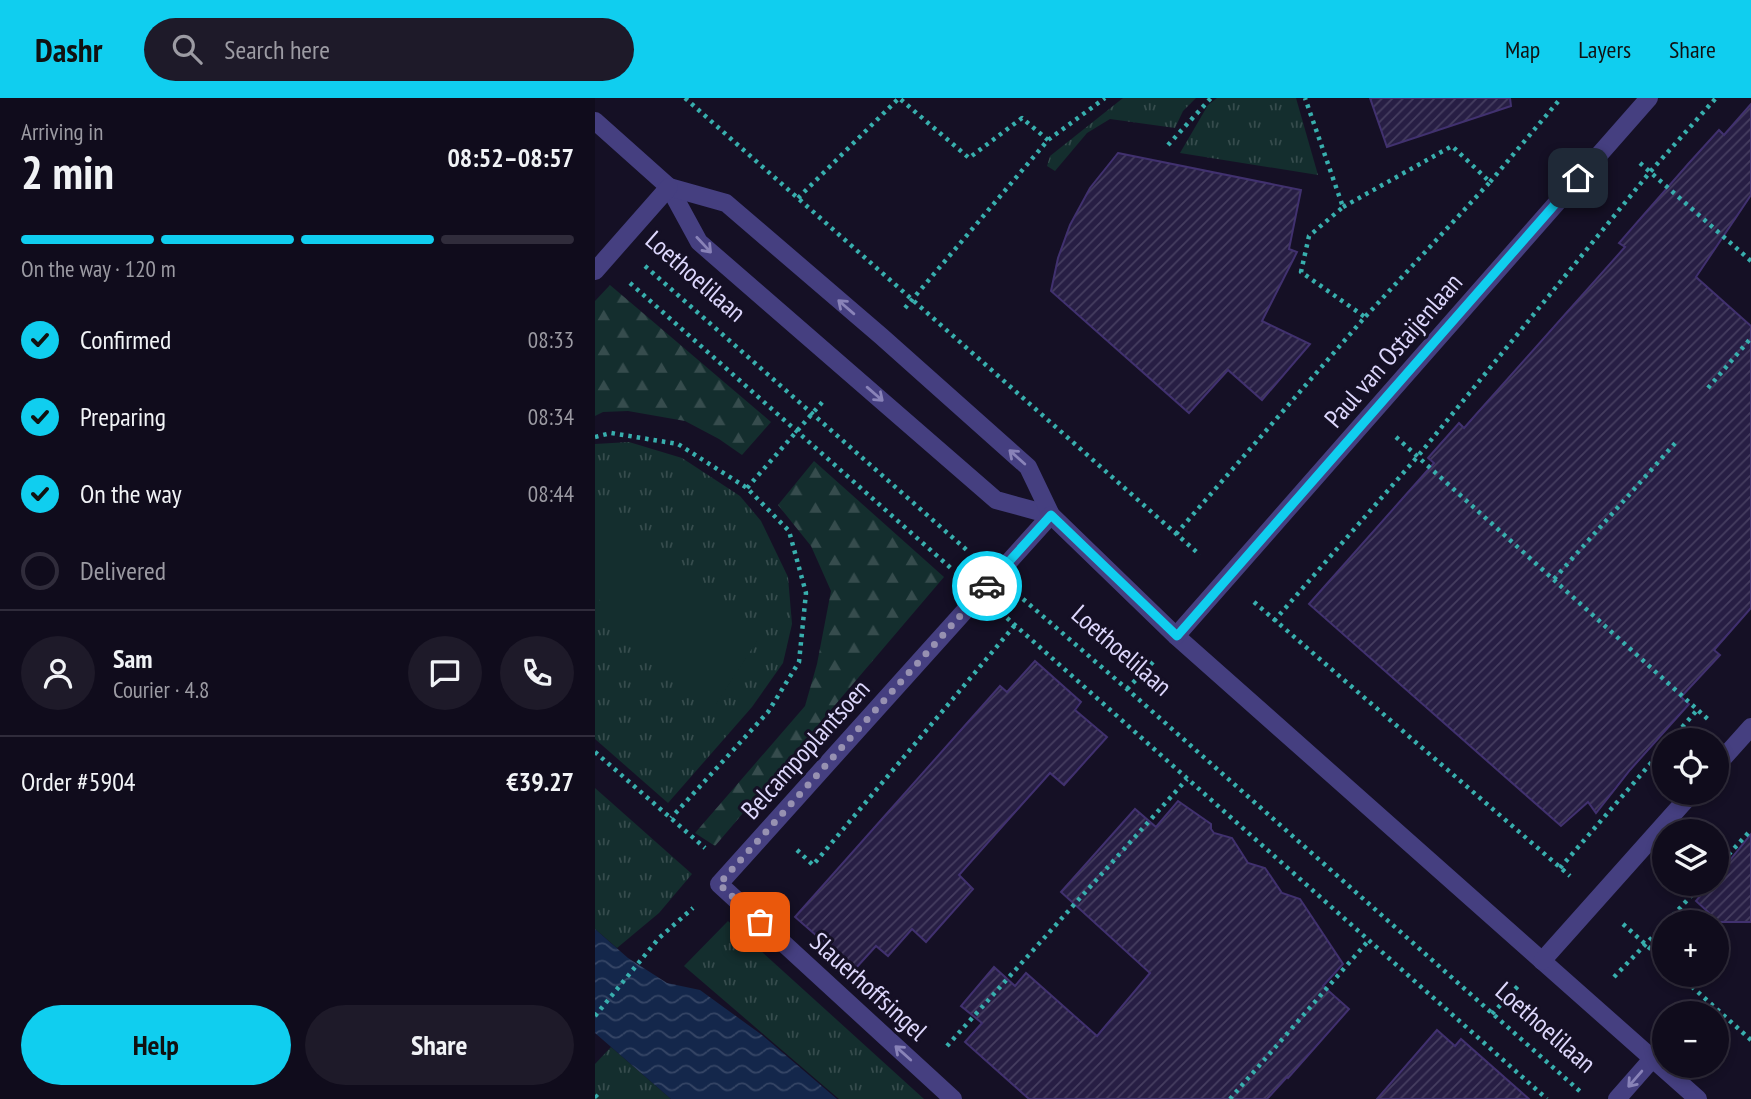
<!DOCTYPE html>
<html lang="en">
<head>
<meta charset="utf-8">
<style>
  body { margin:0; font-family:"PT Sans Narrow",sans-serif; background:#1e1a29; color:#f1f3f6; height:100vh; display:flex; flex-direction:column; font-size:26px; white-space:nowrap }
  * { box-sizing:border-box; margin:0 }
  p { font-size:23px; color:#9c9ba3 }
  .icon { flex:none; width:38px; height:38px; fill:none; stroke:currentColor; stroke-width:2; stroke-linecap:round; stroke-linejoin:round }
  .map { position:relative; flex:1; overflow:hidden }
  .drawer { display:flex; flex-direction:column; background:#100c1c; width:595px }
  .drawer>* { flex:none }
  .buttons { position:absolute; left:1057px; top:630px; display:grid; gap:14px }
  .buttons a { display:grid; place-items:center; width:77px; height:77px; border-radius:50%; background:#100c1c; box-shadow:0 4px 10px #0003,0 0 0 2px #302c3b; font-size:35px }
  .pin { position:absolute; display:grid; place-items:center; width:60px; height:60px; color:#fff; margin:-30px; border-radius:14px; box-shadow:0 4px 10px #0006 }
  .courier { position:absolute; display:grid; place-items:center; width:70px; height:70px; margin:-35px; border:5px solid #10ceef; border-radius:50%; background:#fff; color:#222; box-shadow:0 2px 9px #0007 }
  .summary em { font-style:normal; font-weight:700 }
  .summary div { display:flex; flex-direction:column-reverse }
  .summary { display:flex; align-items:center; justify-content:space-between; height:119px; padding:0 21px }
  h1 { font-size:46px; font-weight:700; line-height:52px }
  .bar { display:grid; grid-template-columns:repeat(4,1fr); gap:10px 7px; align-content:center; height:84px; padding:0 21px }
  .bar i { height:9px; border-radius:5px; background:#302c3b }
  .bar .current { background:#10ceef }
  .bar p { grid-column:span 4 }
  .line { display:flex; align-items:center; gap:18px; padding:0 21px; border-top:2px solid #302c3b }
  .line div { flex:1 }
  .round { display:grid; place-items:center; flex:none; width:74px; height:74px; border-radius:37px; background:#1e1a29 }
  ol { padding:0 21px; list-style:none }
  li { display:flex; align-items:center; gap:21px; height:77px }
  li p { margin-inline-start:auto }
  li .icon { padding:7px; border-radius:50%; background:#10ceef; color:#111; stroke-width:4 }
  li:last-child { color:#9c9ba3 }
  li i { width:38px; height:38px; border:4px solid #302c3b; border-radius:50% }
  .primary-button { display:flex; gap:14px; margin-top:auto; padding:14px 21px }
  .primary-button a { flex:1; height:80px; border-radius:42px; background:#10ceef; color:#111; font-size:28px; font-weight:700; line-height:80px; text-align:center }
  .primary-button a+a { background:#1e1a29; color:#f1f3f6 }
  header { display:flex; align-items:center; gap:42px; box-sizing:border-box; height:98px; padding:0 35px; background:#10ceef; color:#111 }
  header strong { font-size:33px }
  nav { display:flex; gap:38px; margin-inline-start:auto; font-size:24px }
  .search { width:490px; height:63px; background:#1e1a29; display:flex; align-items:center; gap:18px; box-sizing:border-box; padding:0 24px; border-radius:38px; color:#9c9ba3; font-size:26px }
  main { display:flex; flex:1; min-height:0 }
  .map>svg:first-child { display:block }
</style>
</head>
<body>
<header>
<strong>Dashr</strong>
<div class="search"><svg class="icon" aria-label="search" viewBox="0 0 24 24"><circle cx="10" cy="10" r="6"/><path d="M15 15l6 6"/></svg>Search here</div>
<nav><a>Map</a><a>Layers</a><a>Share</a></nav>
</header>
<main>
<section class="drawer">
<div class="summary"><div><h1>2 min</h1><p>Arriving in</p></div><em>08:52–08:57</em></div>
<div class="bar"><i class="current"></i><i class="current"></i><i class="current"></i><i></i><p>On the way · 120 m</p></div>
<ol>
<li><svg class="icon" aria-label="check" viewBox="0 0 24 24"><path d="M5 12l5 5 9-10"/></svg>Confirmed<p>08:33</p></li>
<li><svg class="icon" aria-label="check" viewBox="0 0 24 24"><path d="M5 12l5 5 9-10"/></svg>Preparing<p>08:34</p></li>
<li><svg class="icon" aria-label="check" viewBox="0 0 24 24"><path d="M5 12l5 5 9-10"/></svg>On the way<p>08:44</p></li>
<li><i></i>Delivered</li>
</ol>
<div class="line" style="height:126px"><a class="round"><svg class="icon" aria-label="person" viewBox="0 0 24 24"><circle cx="12" cy="8" r="4"/><path d="M4 21q1-7 8-7t8 7"/></svg></a><div><b>Sam</b><p>Courier · 4.8</p></div><a class="round"><svg class="icon" aria-label="chat" viewBox="0 0 24 24"><path d="M4 5h16v11H9l-5 4z"/></svg></a><a class="round"><svg class="icon" aria-label="phone" viewBox="0 0 24 24"><path d="M5 4h4l2 5-3 2q2 4 5 5l2-3 5 2v4C11 20 4 13 5 4z"/></svg></a></div>
<div class="line" style="height:91px"><div>Order #5904</div><b>€39.27</b></div>
<div class="primary-button"><a>Help</a><a>Share</a></div>
</section>
<div class="map">
<svg width="1156" height="1001" viewBox="0 0 1156 1001">
  <defs>
    <pattern id="grass-tufts" width="24" height="20" patternUnits="userSpaceOnUse" patternTransform="scale(1.75)"><rect width="24" height="20" fill="#142e2e"/><path d="M3 7l-1-3M5 7V3M7 7l1-3M15 17l-1-3M17 17v-4M19 17l1-3" fill="none" stroke="#364c4d"/></pattern>
    <pattern id="forest-firs" width="22" height="20" patternUnits="userSpaceOnUse" patternTransform="scale(1.75)"><rect width="22" height="20" fill="#142e2e"/><path d="M5 1l3.5 6h-7zM16 11l3.5 6h-7z" fill="#364c4d"/></pattern>
    <pattern id="water-waves" width="16" height="10" patternUnits="userSpaceOnUse" patternTransform="scale(1.75)"><rect width="16" height="10" fill="#14274b"/><path d="M0 5q4-4 8 0t8 0" fill="none" stroke="#364666"/></pattern>
    <pattern id="building-hatch" width="6" height="6" patternUnits="userSpaceOnUse" patternTransform="scale(1.75)"><rect width="6" height="6" fill="#271e44"/><path d="M-1 1l2-2M0 6l6-6M5 7l2-2" fill="none" stroke="#463e60"/></pattern>
  </defs>
  <rect width="100%" height="100%" fill="#151025"/>
  <g fill="url(#grass-tufts)">
    <polygon points="528,0 601,0 588,13 580,30 515,21 492,35 460,73 452,68 455,58"/>
    <polygon points="622,0 701,0 723,77 585,55 613,7"/>
    <polygon points="34,344 87,360 145,398 166,423 193,479 197,526 188,565 157,609 73,705 0,641 0,346"/>
    <polygon points="0,690 97,776 64,815 22,850 0,831"/>
    <polygon points="133,823 329,1001 330,1001 244,1001 89,868"/>
    <polygon points="16,949 76,1001 0,1001 0,966"/>
  </g>
  <g fill="url(#forest-firs)">
    <polygon points="15,187 176,324 147,357 124,341 90,323 33,313 8,314 0,318 0,203"/>
    <polygon points="219,363 349,479 120,748 100,735 210,608 222,566 236,493 216,448 183,407"/>
  </g>
  <polygon fill="#142e2e" points="0,408 162,543 121,606 0,498"/>
  <polygon fill="url(#water-waves)" points="0,831 33,860 72,885 105,892 167,937 242,1001 76,1001 0,935"/>
  <g fill="url(#building-hatch)" stroke="#41316f" stroke-width="2">
    <polygon points="775,0 915,0 916,8 792,49"/>
    <polygon points="1156,6 1156,97 1101,179 1156,228 1156,510 1119,552 1125,557 1086,599 1094,606 1035,672 1001,715 993,704 966,728 714,506 839,365 833,360 864,325 869,330 1030,149 1024,145 1094,65 1124,32 1129,37"/>
    <polygon points="523,55 706,92 694,151 702,154 667,223 715,246 667,302 633,272 594,315 456,193 463,160 475,127 495,90"/>
    <polygon points="440,563 486,604 480,612 512,639 469,687 455,675 364,777 378,791 331,844 317,831 293,858 281,848 260,871 200,819 405,588 412,594"/>
    <polygon points="583,703 616,726 616,731 619,735 637,740 653,765 670,770 687,795 705,801 748,866 728,888 754,911 693,980 692,979 672,1001 434,1001 370,944 387,925 366,908 399,869 420,888 431,875 502,938 555,875 466,794 540,711 561,729"/>
    <polygon points="1156,736 1156,824 1124,824 1101,803 1115,786 1122,786 1122,778"/>
    <polygon points="842,932 860,948 866,941 934,1001 782,1001"/>
  </g>
  <g fill="none" stroke-linecap="round" stroke-linejoin="round">
    <g stroke="#38afae" stroke-width="4.5" stroke-dasharray="3.5 5" stroke-linecap="butt">
      <polyline points="90,0 605,457"/>
      <polyline points="573,47 616,0"/>
      <polyline points="1045,65 1156,163"/>
      <polyline points="895,84 966,0"/>
      <polyline points="203,100 304,0 374,60 427,20 453,42"/>
      <polyline points="748,109 857,48 895,84 770,219"/>
      <polyline points="50,168 374,454"/>
      <polyline points="35,185 358,472"/>
      <polyline points="310,210 453,42 510,0"/>
      <polyline points="1113,290 1156,240"/>
      <polyline points="0,339 16,335 83,346 152,390 194,433 211,495 204,564 173,614 76,720"/>
      <polyline points="801,339 1116,624"/>
      <polyline points="152,390 230,301"/>
      <polyline points="581,436 770,219 706,174 714,138 748,109 710,0"/>
      <polyline points="959,481 1082,343"/>
      <polyline points="428,501 532,591 988,996"/>
      <polyline points="659,504 975,778"/>
      <polyline points="412,520 952,1001"/>
      <polyline points="679,523 823,358 1055,74 1121,0"/>
      <polyline points="532,591 558,564"/>
      <polyline points="1076,642 1103,611"/>
      <polyline points="0,654 110,750"/>
      <polyline points="202,752 218,767 420,527"/>
      <polyline points="1122,769 1156,732"/>
      <polyline points="965,770 1069,650"/>
      <polyline points="1072,824 1107,786"/>
      <polyline points="1028,826 1069,863"/>
      <polyline points="1084,877 1156,942"/>
      <polyline points="1019,879 1069,827"/>
      <polyline points="897,916 924,887"/>
      <polyline points="0,918 64,840 98,810"/>
      <polyline points="352,948 592,681"/>
      <polyline points="0,997 4,1001"/>
      <polyline points="635,1001 774,842"/>
    </g>
    <g stroke="#453f80" stroke-width="18">
      <polyline points="0,23 74,89 104,144 401,402 456,417"/>
      <polyline points="74,89 131,105 286,238 433,369 456,417 581,538 1103,1001"/>
      <polyline points="0,173 74,89"/>
      <polyline points="581,538 1054,0"/>
      <polyline points="1122,667 1156,629"/>
      <polyline points="947,863 1097,695"/>
      <polyline points="358,1001 124,786 456,417"/>
      <polyline points="1022,1001 1058,960"/>
    </g>
  </g>
  <defs><path id="oneway-shaft" d="M-6 0H5M1.5-3L5.5 0L1.5 3" fill="none" stroke-width="1.6" stroke-linecap="round" stroke-linejoin="round" transform="scale(1.75)"/></defs>
  <g stroke="#8983b8">
    <use href="#oneway-shaft" transform="translate(109 147) rotate(47)"/>
    <use href="#oneway-shaft" transform="translate(251 209) rotate(-139)"/>
    <use href="#oneway-shaft" transform="translate(280 296) rotate(41)"/>
    <use href="#oneway-shaft" transform="translate(422 359) rotate(-138)"/>
    <use href="#oneway-shaft" transform="translate(308 955) rotate(-138)"/>
    <use href="#oneway-shaft" transform="translate(1040 981) rotate(131)"/>
  </g>
  <g fill="none" stroke-linecap="round" stroke-linejoin="round">
    <polyline stroke="#9791b1" stroke-width="7" stroke-dasharray="0 12.6" points="165,824 124,786 392,488"/>
    <polyline stroke="#10ceef" stroke-width="9" points="392,488 456,417 582,538 983,80"/>
  </g>
  <g text-anchor="middle" dominant-baseline="central" stroke-width="6" stroke-linejoin="round" paint-order="stroke">
    <g font-size="26" fill="#ddd7fc" stroke="#151025">
      <text transform="translate(101 178) rotate(41)">Loethoelilaan</text>
      <text transform="translate(798 252) rotate(-49)">Paul van Ostaijenlaan</text>
      <text transform="translate(527 552) rotate(41)">Loethoelilaan</text>
      <text transform="translate(210 651) rotate(-48)">Belcampoplantsoen</text>
      <text transform="translate(274 888) rotate(42)">Slauerhoffsingel</text>
      <text transform="translate(951 929) rotate(41)">Loethoelilaan</text>
    </g>
  </g>
</svg>
<div class="buttons">
<a><svg class="icon" aria-label="locate" viewBox="0 0 24 24"><circle cx="12" cy="12" r="6"/><path d="M12 2v4M12 18v4M2 12h4M18 12h4"/></svg></a>
<a><svg class="icon" aria-label="layers" viewBox="0 0 24 24"><path d="M12 4l9 5-9 5-9-5zM3 14l9 5 9-5"/></svg></a>
<a>+</a>
<a>−</a>
</div>
<div class="pin" style="left:165px;top:824px;background:#ea580c"><svg class="icon" aria-label="bag" viewBox="0 0 24 24"><path d="M5 8h14l-1 12H6zM9 8a3 3 0 0 1 6 0"/></svg></div>
<div class="pin" style="left:983px;top:80px;background:#1f2937"><svg class="icon" aria-label="home" viewBox="0 0 24 24"><path d="M3 11l9-7 9 7M6 9v11h12V9"/></svg></div>
<div class="courier" style="left:392px;top:488px"><svg class="icon" aria-label="car" viewBox="0 0 24 24"><path d="M5 17H2v-5l4-1 3-4h7l3 4 3 1v5h-3M9 17h6M6 11h13"/><circle cx="7" cy="17" r="2"/><circle cx="17" cy="17" r="2"/></svg></div>
</div>
</main>
</body>
</html>
